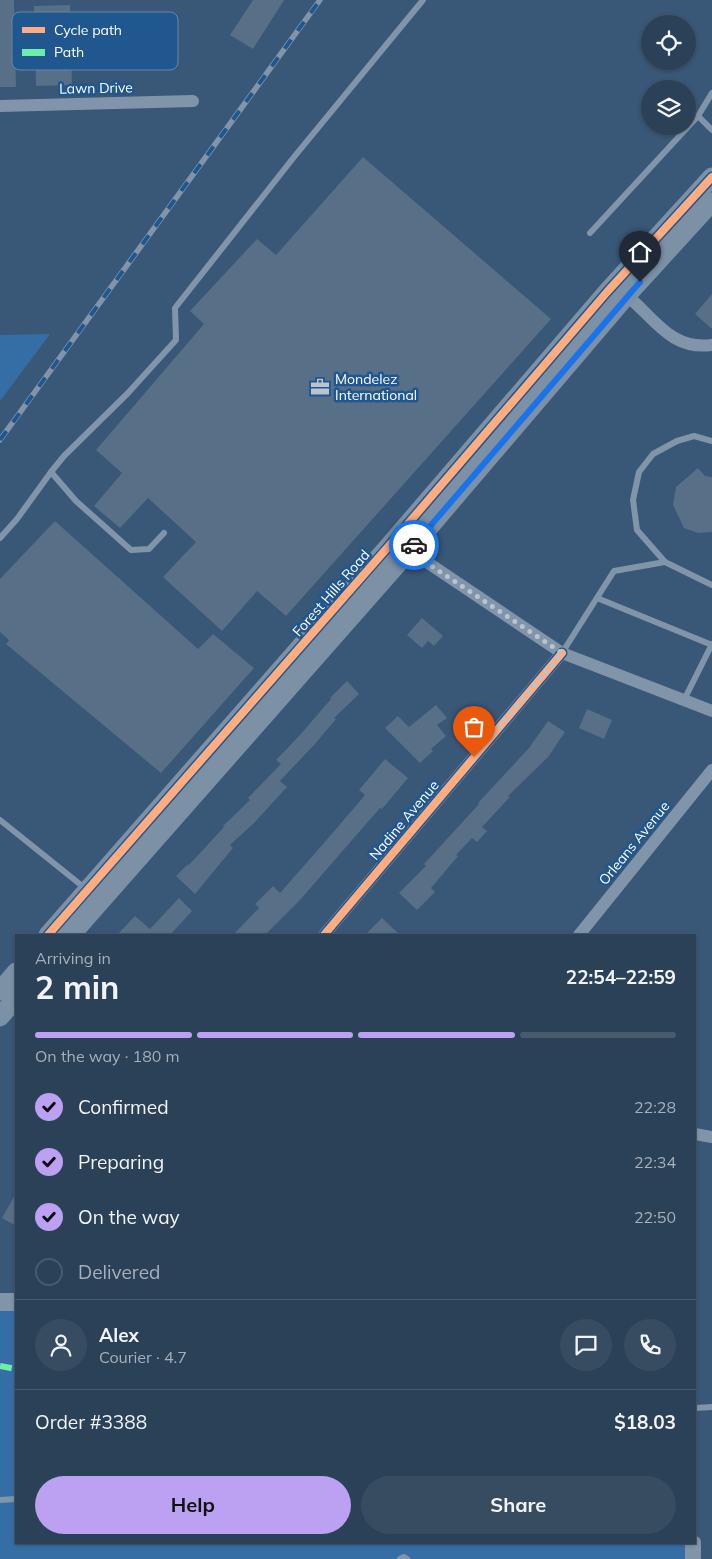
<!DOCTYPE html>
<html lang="en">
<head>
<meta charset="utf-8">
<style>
  body { margin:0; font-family:Mulish,sans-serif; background:#374c61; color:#f1f3f6; height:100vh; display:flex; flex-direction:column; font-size:19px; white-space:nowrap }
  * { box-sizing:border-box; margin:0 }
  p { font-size:16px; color:#a6afba }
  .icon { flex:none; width:28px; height:28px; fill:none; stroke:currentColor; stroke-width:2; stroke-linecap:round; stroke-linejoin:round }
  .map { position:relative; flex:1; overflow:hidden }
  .side { position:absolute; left:15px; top:934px; width:681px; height:610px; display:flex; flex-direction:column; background:#2b4158; border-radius:0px; box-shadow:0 1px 4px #0004,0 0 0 1px #475a6e }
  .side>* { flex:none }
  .fabs { position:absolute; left:641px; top:15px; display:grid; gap:10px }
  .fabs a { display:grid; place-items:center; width:55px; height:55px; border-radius:50%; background:#2b4158; box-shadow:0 1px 4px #0004,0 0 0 1px #475a6e; font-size:25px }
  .pin { position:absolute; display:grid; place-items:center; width:42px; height:42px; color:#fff; margin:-51px -21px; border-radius:50% 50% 50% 0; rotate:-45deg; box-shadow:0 0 5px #0007 }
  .pin .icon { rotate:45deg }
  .courier { position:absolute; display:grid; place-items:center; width:50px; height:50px; margin:-25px; border:4px solid #1a73e8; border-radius:50%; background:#fff; color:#222; box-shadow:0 1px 6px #0007 }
  .headline em { font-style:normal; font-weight:700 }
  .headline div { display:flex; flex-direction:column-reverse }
  .headline { display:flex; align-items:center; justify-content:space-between; height:85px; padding:0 20px }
  h1 { font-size:32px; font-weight:700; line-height:38px }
  .bar { display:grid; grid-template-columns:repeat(4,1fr); gap:8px 5px; align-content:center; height:60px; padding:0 20px }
  .bar i { height:6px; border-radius:4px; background:#475a6e }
  .bar .current { background:#bca0f2 }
  .bar p { grid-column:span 4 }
  .line { display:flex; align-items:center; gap:12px; padding:0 20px; border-top:1px solid #475a6e }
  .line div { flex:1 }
  .round { display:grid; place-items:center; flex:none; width:52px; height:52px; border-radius:26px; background:#374c61 }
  ol { padding:0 20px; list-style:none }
  li { display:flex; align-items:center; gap:15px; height:55px }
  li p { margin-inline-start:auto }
  li .icon { padding:5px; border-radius:50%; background:#bca0f2; color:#111; stroke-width:4 }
  li:last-child { color:#a6afba }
  li i { width:28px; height:28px; border:2px solid #475a6e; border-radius:50% }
  .cta { display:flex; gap:10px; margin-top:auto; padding:10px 20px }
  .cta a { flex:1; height:58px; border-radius:30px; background:#bca0f2; color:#111; font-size:20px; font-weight:700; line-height:58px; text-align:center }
  .cta a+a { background:#374c61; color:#f1f3f6 }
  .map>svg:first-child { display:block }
</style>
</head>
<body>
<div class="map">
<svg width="712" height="1559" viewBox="0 0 712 1559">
  <rect width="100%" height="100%" fill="#395776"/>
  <g fill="#356ea5">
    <polygon points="50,334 0,401 0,335"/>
    <polygon points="0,1304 16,1304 16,1542 692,1542 692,1559 0,1559"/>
  </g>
  <g fill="#576f87">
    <polygon points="0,0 14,0 16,87 0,87"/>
    <polygon points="253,0 284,0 253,49 230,35"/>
    <polygon points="70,5 72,85 36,86 34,6"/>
    <polygon points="363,157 551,319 286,616 257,591 222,631 163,577 196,542 148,498 120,528 94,506 122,473 96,450 204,324 190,311 257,239 276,255"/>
    <polygon points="712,294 712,329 695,314"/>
    <polygon points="698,468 705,476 712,477 712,532 698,533 684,528 673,505 676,487"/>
    <polygon points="55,521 198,649 213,634 254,668 161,773 6,644 9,640 0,632 0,579"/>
    <polygon points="422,618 443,636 434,646 428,641 422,648 407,635"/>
    <polygon points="347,681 359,694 334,718 336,719 314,745 280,781 287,787 254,823 230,845 233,848 195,894 176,876 188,864 189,865 224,827 223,826 250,800 248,798 281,764 276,760 299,736 331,699 330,698"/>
    <polygon points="436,705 447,718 437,725 446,736 431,749 433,751 420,763 385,728 398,716 409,727"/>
    <polygon points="587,709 612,720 604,739 579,728"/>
    <polygon points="548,721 565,732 548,757 508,796 510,797 482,827 487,831 477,842 472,838 456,855 458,856 431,888 435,892 417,910 399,893 426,866 424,864 479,804 478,803 529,748"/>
    <polygon points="385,759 408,778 382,809 380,808 300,900 265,935 233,935 259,908 255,904 273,886 280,893 330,836 365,795 359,790"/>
    <polygon points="179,898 192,911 170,935 117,935 135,916 150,929"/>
    <polygon points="382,918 400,935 365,935"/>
    <polygon points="16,1193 16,1226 2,1218"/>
  </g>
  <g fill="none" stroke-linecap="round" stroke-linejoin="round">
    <g stroke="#8095a9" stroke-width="6">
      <polyline points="698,116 712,93"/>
      <polyline points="590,233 698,116 712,130"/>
      <polyline points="712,441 694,436 677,441 653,454 639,472 633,500 637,530 665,562 712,585"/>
      <polyline points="164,533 149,549 131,550 76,501 51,472 64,456 128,393 176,340 175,308 294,157 423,0"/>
      <polyline points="0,538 17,519 51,472"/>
      <polyline points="597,598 712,645"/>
      <polyline points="562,653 614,571 665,562"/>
      <polyline points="684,700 712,644"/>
      <polyline points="0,820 86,889"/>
      <polyline points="0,1308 16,1308"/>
      <polyline points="695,1408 712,1407"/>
      <polyline points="0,1500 16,1499"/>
      <polyline points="688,1542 688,1559"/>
      <polyline points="400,1559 404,1557 407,1559"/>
    </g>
    <g stroke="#8095a9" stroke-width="12">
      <polyline points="0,106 193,101"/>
      <path d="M621,291c31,22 47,60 91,54"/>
      <polyline points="403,546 562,653 712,711"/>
      <polyline points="324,935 562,653"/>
      <polyline points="579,935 712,770"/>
      <polyline points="695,1134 712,1137"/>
      <polyline points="0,1299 16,1299"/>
      <polyline points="695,1542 695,1559"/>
    </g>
    <g stroke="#7c91a6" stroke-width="19">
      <polyline points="48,935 388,547 607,292 712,177"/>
      <polyline points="71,935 409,551 627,295 712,202"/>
      <polyline points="0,991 16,972"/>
      <polyline points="0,1017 16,998"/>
    </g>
    <g stroke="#8194a9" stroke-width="5.5">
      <polyline id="rail" points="0,440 320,0"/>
    </g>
    <use href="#rail" stroke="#20578f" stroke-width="4" stroke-dasharray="11" stroke-linecap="butt"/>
    <polyline stroke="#6deda7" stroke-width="6" stroke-dasharray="12 6" stroke-linecap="butt" points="0,1366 16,1369"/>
    <g stroke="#20578f" stroke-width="11">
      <g id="cycleway">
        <polyline points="48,935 388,547 607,292 712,177"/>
        <polyline points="324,935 562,653"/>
      </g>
    </g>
    <use href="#cycleway" stroke="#ffac80" stroke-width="8"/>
  </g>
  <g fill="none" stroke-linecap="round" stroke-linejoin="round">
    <polyline stroke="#bac4cf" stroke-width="5" stroke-dasharray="0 9" points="414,545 409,551 562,653 474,757"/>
    <polyline stroke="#1a73e8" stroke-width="6" points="414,545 640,282"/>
  </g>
  <defs>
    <g id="office-bare" transform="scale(1.5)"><path d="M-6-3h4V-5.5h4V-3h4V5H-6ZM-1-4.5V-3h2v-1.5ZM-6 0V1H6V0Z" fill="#bac4cf" stroke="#20578f" stroke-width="2.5" paint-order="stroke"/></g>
  </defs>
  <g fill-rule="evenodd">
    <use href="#office-bare" x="320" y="387"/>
  </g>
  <g text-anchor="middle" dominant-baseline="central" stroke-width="5" stroke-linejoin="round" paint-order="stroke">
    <g font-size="14" fill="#fff" stroke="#20578f">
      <text transform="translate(96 88) rotate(-1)">Lawn Drive</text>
      <text transform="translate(331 593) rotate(-49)">Forest Hills Road</text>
      <text transform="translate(404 820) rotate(-50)">Nadine Avenue</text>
      <text transform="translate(634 843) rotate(-51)">Orleans Avenue</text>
    </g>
    <g font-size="14" fill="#fff" stroke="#20578f" text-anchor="start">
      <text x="335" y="379">Mondelez<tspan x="335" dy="16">International</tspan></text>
    </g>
  </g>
  <rect x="12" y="12" width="166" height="58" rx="8" fill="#20578f" stroke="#6389b1" stroke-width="1"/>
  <rect x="22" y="27" width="23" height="6" fill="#ffac80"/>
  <rect x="22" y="49" width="23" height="7" fill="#6deda7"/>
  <g font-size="14" fill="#fff">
    <text x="54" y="35">Cycle path</text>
    <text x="54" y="57">Path</text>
  </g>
</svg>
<div class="fabs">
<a><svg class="icon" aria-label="locate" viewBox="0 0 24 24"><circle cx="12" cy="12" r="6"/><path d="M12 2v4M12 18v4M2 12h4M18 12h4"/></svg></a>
<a><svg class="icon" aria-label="layers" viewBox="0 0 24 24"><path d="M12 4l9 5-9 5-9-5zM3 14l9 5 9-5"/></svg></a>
</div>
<div class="pin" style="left:474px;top:757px;background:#ea580c"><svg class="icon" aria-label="bag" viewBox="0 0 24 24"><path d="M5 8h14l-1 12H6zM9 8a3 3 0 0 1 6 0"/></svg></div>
<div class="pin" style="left:640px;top:282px;background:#1f2937"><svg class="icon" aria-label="home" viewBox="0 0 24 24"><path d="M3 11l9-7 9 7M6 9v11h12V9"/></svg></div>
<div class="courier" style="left:414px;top:545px"><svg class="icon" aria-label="car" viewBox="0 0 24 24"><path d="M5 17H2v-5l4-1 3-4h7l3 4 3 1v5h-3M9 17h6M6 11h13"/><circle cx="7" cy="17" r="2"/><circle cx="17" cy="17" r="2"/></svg></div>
<section class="side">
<div class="headline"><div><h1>2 min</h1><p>Arriving in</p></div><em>22:54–22:59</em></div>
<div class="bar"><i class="current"></i><i class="current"></i><i class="current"></i><i></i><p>On the way · 180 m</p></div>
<ol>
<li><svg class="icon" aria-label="check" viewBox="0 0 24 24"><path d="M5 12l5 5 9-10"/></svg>Confirmed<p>22:28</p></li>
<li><svg class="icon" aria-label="check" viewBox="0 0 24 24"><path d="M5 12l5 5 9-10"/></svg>Preparing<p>22:34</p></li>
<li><svg class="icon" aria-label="check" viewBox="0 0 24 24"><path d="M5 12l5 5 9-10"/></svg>On the way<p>22:50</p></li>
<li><i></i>Delivered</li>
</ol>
<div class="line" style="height:90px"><a class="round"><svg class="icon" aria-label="person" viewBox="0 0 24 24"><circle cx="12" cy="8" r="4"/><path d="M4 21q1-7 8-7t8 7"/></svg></a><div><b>Alex</b><p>Courier · 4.7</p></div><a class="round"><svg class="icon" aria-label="chat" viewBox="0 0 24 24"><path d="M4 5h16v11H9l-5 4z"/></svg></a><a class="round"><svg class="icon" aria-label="phone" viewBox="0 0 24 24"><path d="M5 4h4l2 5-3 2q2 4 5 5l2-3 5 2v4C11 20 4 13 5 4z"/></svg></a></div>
<div class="line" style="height:65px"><div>Order #3388</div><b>$18.03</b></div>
<div class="cta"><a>Help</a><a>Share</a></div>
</section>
</div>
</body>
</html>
